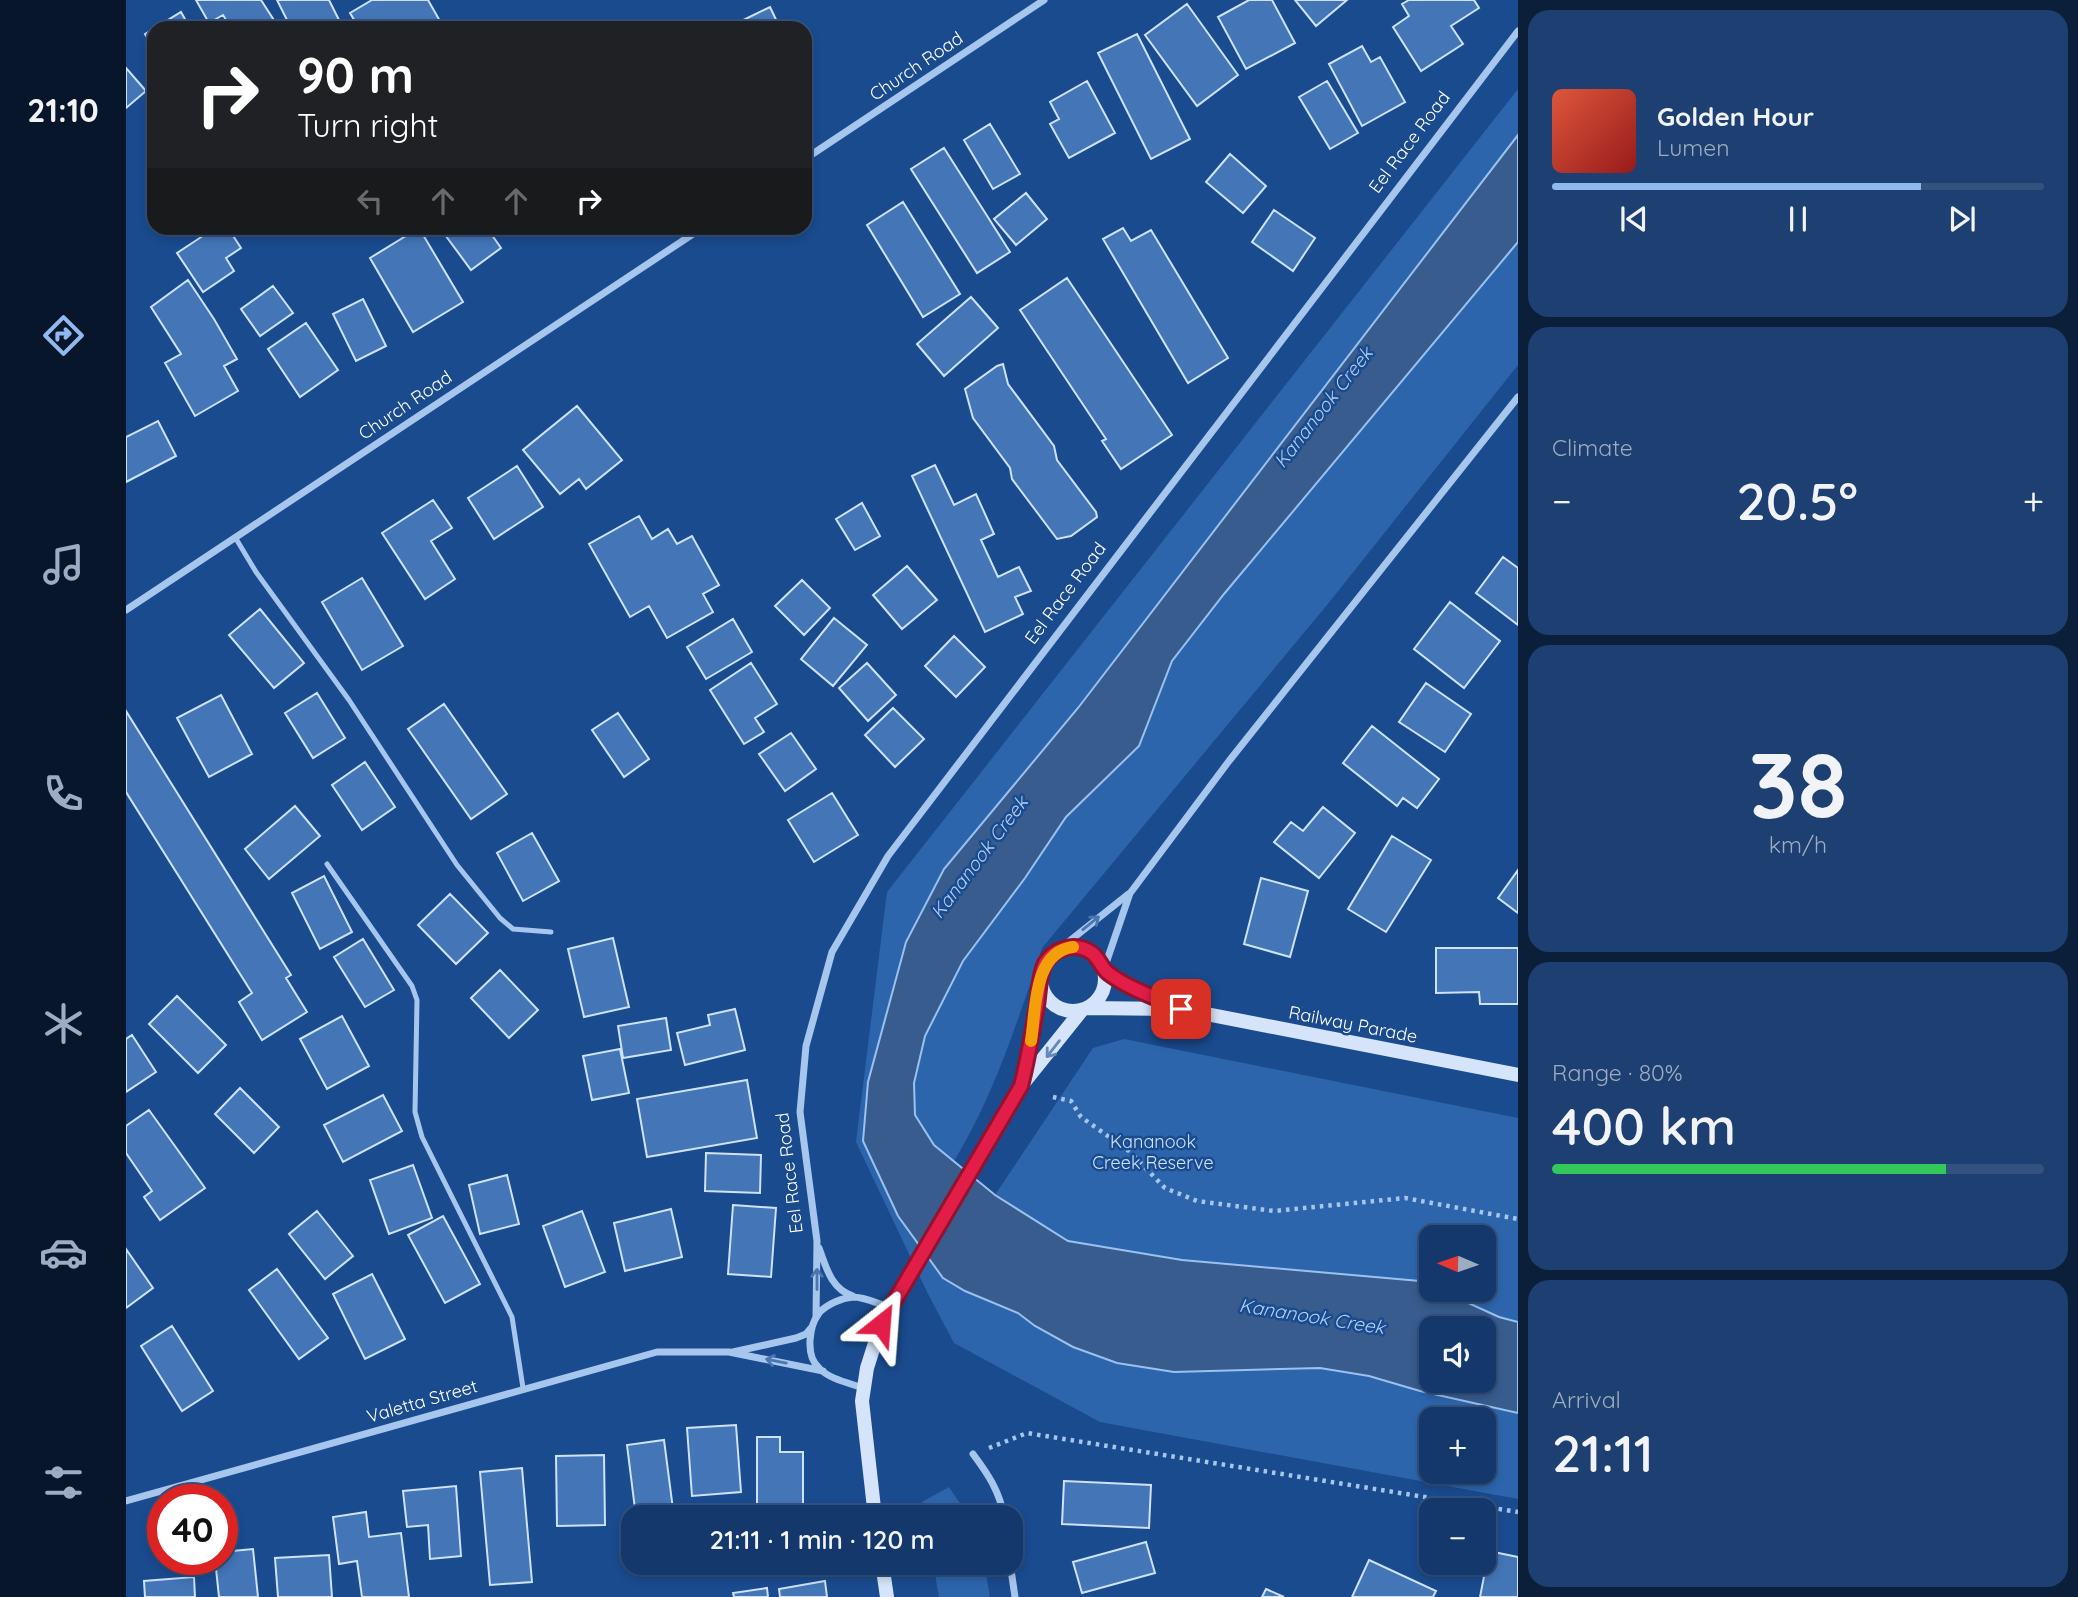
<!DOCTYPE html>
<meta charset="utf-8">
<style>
:root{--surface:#14386b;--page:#1d3f71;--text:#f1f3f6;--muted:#9dacc1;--line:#33527e;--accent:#90b9f0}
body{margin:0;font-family:Quicksand,sans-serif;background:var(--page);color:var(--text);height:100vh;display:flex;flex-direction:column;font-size:26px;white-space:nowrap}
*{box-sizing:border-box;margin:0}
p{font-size:23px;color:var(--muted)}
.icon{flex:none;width:38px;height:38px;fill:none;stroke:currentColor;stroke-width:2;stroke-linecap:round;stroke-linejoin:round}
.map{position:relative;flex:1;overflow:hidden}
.details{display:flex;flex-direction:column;gap:10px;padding:10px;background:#0b1f3b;width:560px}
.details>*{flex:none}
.hud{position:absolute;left:21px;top:21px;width:665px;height:214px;border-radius:21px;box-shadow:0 4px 10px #0003,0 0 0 2px var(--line);background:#202124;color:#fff;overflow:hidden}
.needle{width:46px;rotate:272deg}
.buttons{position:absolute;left:1293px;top:1225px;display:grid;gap:14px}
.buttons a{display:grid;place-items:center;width:77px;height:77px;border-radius:14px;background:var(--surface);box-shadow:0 4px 10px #0003,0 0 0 2px var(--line);font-size:35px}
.speed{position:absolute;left:21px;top:1484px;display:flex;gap:14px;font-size:35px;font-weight:700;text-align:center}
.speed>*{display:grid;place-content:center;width:91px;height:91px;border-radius:50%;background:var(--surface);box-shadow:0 4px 10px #0003,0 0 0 2px var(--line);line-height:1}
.speed .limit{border:10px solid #d22;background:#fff;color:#111}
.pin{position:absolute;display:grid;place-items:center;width:60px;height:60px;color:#fff;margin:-30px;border-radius:14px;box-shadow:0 4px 10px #0006}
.me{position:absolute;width:77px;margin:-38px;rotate:28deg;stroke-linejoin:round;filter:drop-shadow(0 0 5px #0008)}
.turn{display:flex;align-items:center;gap:24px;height:147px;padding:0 35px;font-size:32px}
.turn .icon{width:91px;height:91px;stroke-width:2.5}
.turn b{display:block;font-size:49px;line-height:60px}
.lanes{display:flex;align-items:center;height:66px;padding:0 35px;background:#0003;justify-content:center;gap:35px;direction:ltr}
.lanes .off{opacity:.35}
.big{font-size:52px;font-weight:600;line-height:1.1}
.details .widget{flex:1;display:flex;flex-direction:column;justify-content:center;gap:10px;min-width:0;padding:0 24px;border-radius:21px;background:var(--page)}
.details .dial{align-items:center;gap:0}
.dial b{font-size:91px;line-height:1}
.song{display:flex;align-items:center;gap:21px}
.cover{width:84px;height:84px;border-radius:10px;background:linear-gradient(135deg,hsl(10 70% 55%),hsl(0 70% 35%))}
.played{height:7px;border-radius:4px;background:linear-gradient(90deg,var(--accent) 75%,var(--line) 75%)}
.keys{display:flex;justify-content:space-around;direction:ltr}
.heat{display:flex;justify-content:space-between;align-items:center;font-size:38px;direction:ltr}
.charge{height:10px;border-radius:5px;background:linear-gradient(90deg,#34c759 80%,var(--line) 0)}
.trip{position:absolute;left:495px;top:1505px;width:402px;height:70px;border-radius:21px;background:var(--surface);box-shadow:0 4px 10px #0003,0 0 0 2px var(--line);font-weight:600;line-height:70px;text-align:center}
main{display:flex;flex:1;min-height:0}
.dock{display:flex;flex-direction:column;width:126px;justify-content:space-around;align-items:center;background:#08162b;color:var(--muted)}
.dock .icon{width:49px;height:49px}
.dock .current{color:var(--accent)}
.dock b{font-size:32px;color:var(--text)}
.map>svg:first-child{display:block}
.green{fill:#2d65ad;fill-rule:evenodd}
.water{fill:#385c8e;stroke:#9ac1f0;stroke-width:2;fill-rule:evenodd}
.building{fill:#4375b7;stroke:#cde1fa;stroke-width:2}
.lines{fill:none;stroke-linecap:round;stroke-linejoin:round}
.path{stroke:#a7c6ee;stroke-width:4.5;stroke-dasharray:3.5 5;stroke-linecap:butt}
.lane{stroke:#a7c6ee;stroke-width:5}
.street{stroke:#a7c6ee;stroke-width:7}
.secondary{stroke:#d5e4fa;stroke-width:14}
.oneway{stroke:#4b76b0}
.oneway2{stroke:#6588ba}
.route-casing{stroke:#92132f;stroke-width:18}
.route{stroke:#e11d48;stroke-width:12}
.slow{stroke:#f59e0b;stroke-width:12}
.labels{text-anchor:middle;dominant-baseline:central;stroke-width:5;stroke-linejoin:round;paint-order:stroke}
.street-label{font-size:18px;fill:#fff;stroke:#1a4b8f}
.park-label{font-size:18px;fill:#cde1fa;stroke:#1a4b8f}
.water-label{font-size:19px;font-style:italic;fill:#b3d1f5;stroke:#1a4b8f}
</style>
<main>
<nav class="dock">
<b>21:10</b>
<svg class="icon current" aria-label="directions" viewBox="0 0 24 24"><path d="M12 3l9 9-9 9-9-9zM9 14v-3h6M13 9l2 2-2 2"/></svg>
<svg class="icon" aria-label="music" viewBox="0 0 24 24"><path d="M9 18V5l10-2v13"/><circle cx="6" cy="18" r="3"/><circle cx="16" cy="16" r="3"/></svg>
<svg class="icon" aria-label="phone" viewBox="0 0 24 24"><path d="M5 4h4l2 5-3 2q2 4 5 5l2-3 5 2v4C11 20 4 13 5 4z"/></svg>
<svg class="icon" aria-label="climate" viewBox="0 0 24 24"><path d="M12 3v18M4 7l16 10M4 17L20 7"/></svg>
<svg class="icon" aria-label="car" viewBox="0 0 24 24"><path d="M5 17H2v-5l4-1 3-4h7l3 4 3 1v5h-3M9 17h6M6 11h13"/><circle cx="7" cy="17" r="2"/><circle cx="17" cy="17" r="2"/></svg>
<svg class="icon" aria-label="filters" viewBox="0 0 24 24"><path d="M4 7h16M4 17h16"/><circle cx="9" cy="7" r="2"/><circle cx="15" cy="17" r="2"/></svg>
</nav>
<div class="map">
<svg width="1392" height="1597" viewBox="0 0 1392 1597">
<rect width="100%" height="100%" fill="#1a4b8f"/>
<path class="green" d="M1392 89V135L952 708 818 869 780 942 742 1082 839 1291 892 1313 909 1326 947 1347 991 1363 1048 1372 1194 1368 1243 1376 1294 1391 1392 1413V1499L974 1422 828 1343 802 1294 730 1142 761 892ZM1306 1419H1358V1472H1306Z
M1392 242V365L1201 605 916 948C892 1020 868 1096 828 1161L808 1145 789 1115 788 1083 799 1036 837 961 899 878 940 817 1013 746 1046 661 1098 594Z
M998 1039 1392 1118V1322L1373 1317 1314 1290H1358V1237H1306L1305 1286 1294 1281 1056 1260 942 1241 869 1195 967 1048Z
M823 1487 843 1517H799L796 1502Z
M807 1563H858L864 1597H813Z"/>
<path class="water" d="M1392 135V242L1098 594 1046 661 1013 746 940 817 899 878 837 961 799 1036 788 1083 789 1115 808 1145 869 1195 942 1241 1056 1260 1294 1281 1305 1286 1306 1290H1314L1373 1317 1392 1322V1413L1294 1391 1243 1376 1194 1368 1048 1372 991 1363 947 1347 909 1326 892 1313 839 1291 817 1278 772 1216 737 1141 742 1082 780 942 818 869 952 708ZM1306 1328H1358V1381H1306Z"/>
<path class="building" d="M70 0H135L153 28H105L97 15 83 23Z
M151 0H203L217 28H165Z
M246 0H302L314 21 301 28H233L224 13Z
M1123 0H1146L1169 43 1120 69 1092 17Z
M1169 0H1221L1190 26Z
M1283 0H1348L1353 8 1325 26 1337 44 1295 71 1267 27 1283 16 1276 4Z
M1061 4 1112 75 1071 106 1019 35Z
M644 7 654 28H601Z
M55 12 64 28H28V49L19 34Z
M1011 34 1064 139 1025 159 972 53Z
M1236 46 1245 62 1254 57 1279 102 1236 126 1203 64Z
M0 68 20 91 0 108Z
M961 81 989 133 943 158 924 124 933 119 924 102Z
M1201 81 1232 133 1204 149 1173 97Z
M864 124 894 174 867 189 838 140Z
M818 148 884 252 851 273 785 169Z
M1104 154 1140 186 1117 213 1080 182Z
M900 193 921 219 890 245 868 219Z
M777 202 834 294 797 317 741 225Z
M1148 210 1189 238 1167 271 1126 242Z
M89 228H102L115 248 100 258 108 271 77 292 51 253Z
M293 228 337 302 287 332 244 258Z
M314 228H361L375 248 345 270Z
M997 228 1005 241 1025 230 1102 358 1062 383 977 239Z
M941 278 1046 435 995 469 976 441 980 439 894 310Z
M62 280 88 319 111 359 98 366 112 391 69 416 39 363 55 354 25 307Z
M147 286 167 313 134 336 115 309Z
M845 297 872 328 818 376 791 344Z
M237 299 260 346 230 361 207 314Z
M180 323 212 370 174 397 142 349Z
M877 364 882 384 928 446 931 460 970 512 971 517 945 536 931 539 886 479 884 468 847 418 839 389 871 366Z
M451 406 496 460 460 489 453 479 434 494 397 450Z
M32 421 50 456 0 482V437Z
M809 465 828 505 850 494 868 534 855 540 872 577 893 567 905 591 889 597 897 614 859 632 786 476Z
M391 466 417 507 368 539 342 498Z
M307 500 326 528 305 541 329 579 299 599 256 533Z
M736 503 754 536 729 550 710 519Z
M513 516 526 539 542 529 551 544 566 536 593 585 577 594 587 612 541 638 523 606 504 617 463 544Z
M1377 557 1392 568V625L1350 593Z
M781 566 811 600 776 629 747 595Z
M236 578 277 646 236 670 196 602Z
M676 580 704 608 678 635 649 606Z
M1324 602 1374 641 1338 688 1288 649Z
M134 609 178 663 148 688 103 635Z
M708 618 741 645 707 686 675 659Z
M607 619 626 652 580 679 561 647Z
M828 636 859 667 830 697 799 666Z
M625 663 651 704 629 718 638 732 618 744 584 690Z
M741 663 770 695 742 721 713 688Z
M1300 683 1345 714 1319 752 1273 722Z
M191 693 219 738 187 758 159 713Z
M95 695 126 754 83 777 51 718Z
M318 704 381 794 345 819 282 729Z
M767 708 798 739 769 767 739 735Z
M0 711 165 975 160 978 181 1012 136 1040 113 1002 126 993 0 792Z
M492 713 523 759 498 777 466 730Z
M1246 726 1313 779 1291 808 1277 798 1271 806 1217 763Z
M665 733 690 769 659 791 633 754Z
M239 762 269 807 236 830 206 785Z
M706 793 732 835 688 862 662 820Z
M169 806 194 836 143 879 119 849Z
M1197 807 1229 833 1193 878 1148 842 1165 822 1177 831Z
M406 833 433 881 397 901 371 853Z
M1266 836 1305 860 1260 932 1222 909Z
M1392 870V913L1372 898Z
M198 876 226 932 194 949 166 893Z
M1135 878 1182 891 1164 957 1118 944Z
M324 894 362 933 330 964 292 925Z
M487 938 503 1007 458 1017 442 949Z
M237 939 268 990 239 1007 208 957Z
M1310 948H1392V1004H1354L1353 992 1310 993Z
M374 970 412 1010 383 1038 345 998Z
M51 996 100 1045 72 1073 23 1024Z
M609 1009 619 1050 559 1065 551 1033 584 1025 582 1015Z
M216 1016 243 1066 201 1089 174 1039Z
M540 1018 545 1050 497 1058 492 1026Z
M6 1035 30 1072 0 1092V1039Z
M494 1049 503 1093 466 1100 457 1056Z
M621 1080 631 1138 521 1157 511 1099Z
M114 1088 153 1127 128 1153 89 1114Z
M257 1095 276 1131 217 1162 198 1125Z
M23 1110 79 1188 34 1220 18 1197 26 1191 0 1153V1126Z
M580 1153 635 1155 634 1193 579 1191Z
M287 1165 306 1218 263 1234 244 1180Z
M381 1175 393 1224 354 1234 343 1185Z
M607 1205 650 1208 645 1277 602 1274Z
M545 1209 556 1257 499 1271 488 1223Z
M191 1211 227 1256 199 1279 163 1234Z
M456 1211 479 1272 439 1287 417 1226Z
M317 1216 354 1284 319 1303 282 1235Z
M0 1249 27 1288 0 1308Z
M151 1269 202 1338 173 1359 123 1290Z
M246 1274 279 1339 239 1359 207 1294Z
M46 1326 87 1391 56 1411 15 1346Z
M610 1425 615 1492 566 1496 561 1428Z
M631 1437H654V1452H677V1513H631Z
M538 1440 548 1517H510L501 1445Z
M478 1455 479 1525 431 1526 430 1456Z
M396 1468 406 1582 364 1585 354 1472Z
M938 1481 1025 1485 1023 1528 936 1524Z
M330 1486 335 1556 304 1559 302 1525 281 1527 277 1491Z
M240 1512 243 1537 275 1533 283 1597H236L231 1561 213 1564 207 1517Z
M1020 1542 1029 1573 956 1593 947 1562Z
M127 1549 132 1597H93L89 1559H96V1552Z
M1363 1551 1392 1557V1597H1354Z
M203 1555 206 1597H152L149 1558Z
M1243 1560 1310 1591 1307 1597H1226Z
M68 1577 69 1597H19L18 1581Z
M699 1581 701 1597H654L653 1589Z
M641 1588 642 1597H608L607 1593Z
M1140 1589 1158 1597H1136Z"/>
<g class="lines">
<path class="path" d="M927 1097 945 1101 955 1117 1003 1151 1039 1188 1071 1201 1148 1211 1279 1198 1392 1219
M863 1448 901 1433 1392 1512"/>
<path class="lane" d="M109 537 130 572 223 700 331 865 374 918 387 929 425 932
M201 864 286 986 291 1000 289 1112 296 1137 386 1317 397 1388"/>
<path class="street" d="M679 159 918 0
M0 610 576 228
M926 955 1005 892 1103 761 1392 397
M978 969 1004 893
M693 1248C700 1267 705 1289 727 1296
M690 1318 691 1241 674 1112 680 1046 706 952 762 856 1392 31
M607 1352 670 1338 680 1334 685 1328
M737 1388C723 1383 703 1379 693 1368 679 1356 683 1326 693 1313 701 1304 716 1298 727 1297 739 1297 752 1304 763 1307
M847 1454C862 1474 874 1492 878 1517
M0 1501 531 1352H603L697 1371
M884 1563 889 1597"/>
<path class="secondary" d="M915 979a32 32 0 1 1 64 0a32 32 0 1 1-64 0Z
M979 972 1012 990 1055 1009 1392 1075
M962 1008 1047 1009
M896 1081 903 1059 914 984
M749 1517 736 1401 741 1368 755 1324 895 1086 956 1010
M756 1563 761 1597"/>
</g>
<defs><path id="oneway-shaft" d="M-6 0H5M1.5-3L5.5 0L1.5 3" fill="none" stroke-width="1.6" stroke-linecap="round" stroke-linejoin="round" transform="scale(1.75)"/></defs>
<g class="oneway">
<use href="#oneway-shaft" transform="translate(965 923) rotate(-39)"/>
<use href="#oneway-shaft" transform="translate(691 1279) rotate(-90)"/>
<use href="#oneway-shaft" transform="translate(650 1361) rotate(-169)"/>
</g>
<use class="oneway2" href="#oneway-shaft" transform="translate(927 1049) rotate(128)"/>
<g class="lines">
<g class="route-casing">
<path id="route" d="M755 1324 895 1086C902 1059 906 1033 911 1006 913 992 913 975 919 963 928 949 946 943 961 950 973 955 974 967 982 973 1003 989 1031 998 1055 1009"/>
</g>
<use href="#route" class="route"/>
<path class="slow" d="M905 1041C910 1010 907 952 947 947"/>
</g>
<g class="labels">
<g class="street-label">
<text transform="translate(790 66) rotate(-34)">Church Road</text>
<text transform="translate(1283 142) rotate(-53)">Eel Race Road</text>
<text transform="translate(279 405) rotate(-34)">Church Road</text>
<text transform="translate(939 593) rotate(-53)">Eel Race Road</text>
<text transform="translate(1227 1024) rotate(11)">Railway Parade</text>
<text transform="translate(663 1173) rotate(-97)">Eel Race Road</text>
<text transform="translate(296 1401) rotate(-16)">Valetta Street</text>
</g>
<g class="park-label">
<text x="1027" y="1141">Kananook<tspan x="1027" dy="21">Creek Reserve</tspan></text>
</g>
<g class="water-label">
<text transform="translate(1197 407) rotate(-52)">Kananook Creek</text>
<text transform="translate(853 857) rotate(-53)">Kananook Creek</text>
<text transform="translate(1186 1316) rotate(9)">Kananook Creek</text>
</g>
</g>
</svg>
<div class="buttons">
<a><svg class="needle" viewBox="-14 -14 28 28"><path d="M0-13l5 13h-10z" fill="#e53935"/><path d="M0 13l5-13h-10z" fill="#9dacc1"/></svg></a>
<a><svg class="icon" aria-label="sound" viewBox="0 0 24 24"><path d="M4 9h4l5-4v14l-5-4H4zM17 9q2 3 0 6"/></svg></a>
<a>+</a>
<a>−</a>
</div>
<div class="speed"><div class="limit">40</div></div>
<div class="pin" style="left:1055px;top:1009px;background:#d93025"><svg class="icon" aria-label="arrive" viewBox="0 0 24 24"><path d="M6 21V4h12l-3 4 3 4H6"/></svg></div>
<svg class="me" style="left:755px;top:1324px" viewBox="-20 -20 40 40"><path d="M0-17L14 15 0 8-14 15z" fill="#e11d48" stroke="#fff" stroke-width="4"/></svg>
<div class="trip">21:11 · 1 min · 120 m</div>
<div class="hud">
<div class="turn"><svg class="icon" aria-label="right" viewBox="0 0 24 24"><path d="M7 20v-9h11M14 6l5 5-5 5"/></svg><div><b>90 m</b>Turn right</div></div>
<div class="lanes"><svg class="icon off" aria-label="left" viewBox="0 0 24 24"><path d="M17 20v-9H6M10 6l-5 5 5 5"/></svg><svg class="icon off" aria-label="ahead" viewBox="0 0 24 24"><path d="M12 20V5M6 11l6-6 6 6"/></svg><svg class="icon off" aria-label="ahead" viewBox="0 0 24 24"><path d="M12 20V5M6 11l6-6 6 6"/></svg><svg class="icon" aria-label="right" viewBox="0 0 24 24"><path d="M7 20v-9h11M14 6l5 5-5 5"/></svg></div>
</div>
</div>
<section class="details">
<div class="widget">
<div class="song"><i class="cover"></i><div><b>Golden Hour</b><p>Lumen</p></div></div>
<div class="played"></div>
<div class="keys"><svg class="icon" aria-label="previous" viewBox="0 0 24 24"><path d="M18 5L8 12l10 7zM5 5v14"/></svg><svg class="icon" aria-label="pause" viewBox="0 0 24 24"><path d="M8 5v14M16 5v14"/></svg><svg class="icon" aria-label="next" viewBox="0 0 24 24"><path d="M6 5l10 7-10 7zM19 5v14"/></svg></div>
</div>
<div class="widget"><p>Climate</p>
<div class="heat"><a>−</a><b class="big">20.5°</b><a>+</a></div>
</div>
<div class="widget dial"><b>38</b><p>km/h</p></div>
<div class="widget"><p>Range · 80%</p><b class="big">400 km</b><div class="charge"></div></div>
<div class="widget"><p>Arrival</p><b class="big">21:11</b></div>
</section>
</main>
